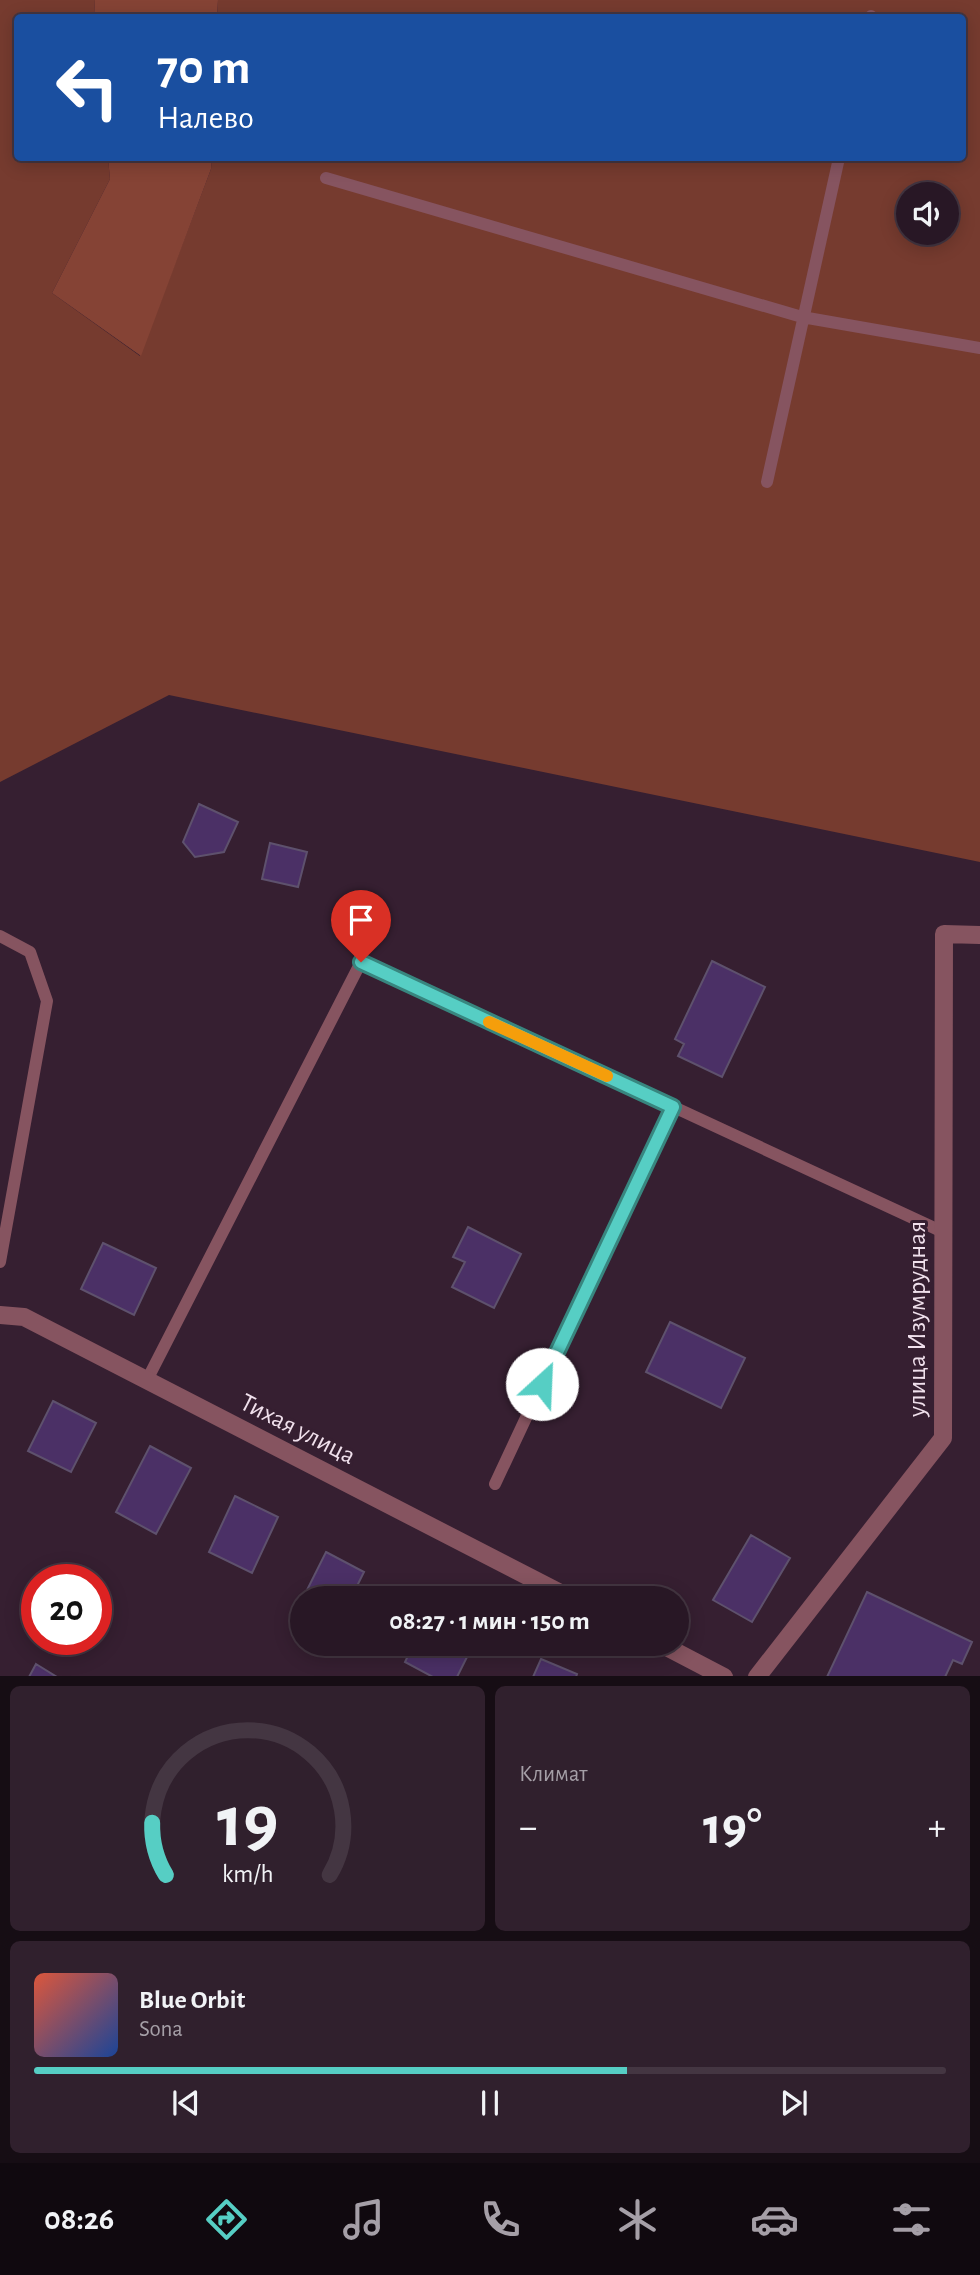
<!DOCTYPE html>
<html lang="ru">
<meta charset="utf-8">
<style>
:root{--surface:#281725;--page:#30202d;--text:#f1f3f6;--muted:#a59fa7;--line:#443642;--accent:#56cec4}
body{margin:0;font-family:"Alegreya Sans",sans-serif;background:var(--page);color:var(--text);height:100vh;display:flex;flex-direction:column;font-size:26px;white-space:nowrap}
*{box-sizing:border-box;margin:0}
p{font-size:23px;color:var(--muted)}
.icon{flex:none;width:38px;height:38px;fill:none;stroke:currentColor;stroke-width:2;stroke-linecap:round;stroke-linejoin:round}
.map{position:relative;height:1676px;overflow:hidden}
.drawer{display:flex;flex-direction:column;gap:10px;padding:10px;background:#160d14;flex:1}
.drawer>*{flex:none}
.top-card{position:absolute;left:14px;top:14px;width:952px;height:147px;border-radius:7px;box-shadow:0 4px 18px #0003,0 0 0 2px var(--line);background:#1a4fa0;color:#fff;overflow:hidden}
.tools{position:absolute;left:896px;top:182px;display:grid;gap:14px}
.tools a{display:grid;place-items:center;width:63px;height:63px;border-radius:50%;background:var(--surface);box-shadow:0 4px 18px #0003,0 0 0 2px var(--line);font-size:35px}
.speed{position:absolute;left:21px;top:1564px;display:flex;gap:14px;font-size:35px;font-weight:700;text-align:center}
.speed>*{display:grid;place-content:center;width:91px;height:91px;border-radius:50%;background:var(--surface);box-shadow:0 4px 18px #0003,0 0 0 2px var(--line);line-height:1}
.speed .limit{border:10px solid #d22;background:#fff;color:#111}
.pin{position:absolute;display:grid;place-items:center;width:60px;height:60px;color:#fff;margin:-72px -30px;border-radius:50% 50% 50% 0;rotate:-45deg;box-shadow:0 0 7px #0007}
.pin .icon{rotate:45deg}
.me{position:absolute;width:77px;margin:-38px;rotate:25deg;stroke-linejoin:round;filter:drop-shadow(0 0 5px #0008)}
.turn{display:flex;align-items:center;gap:24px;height:147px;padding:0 28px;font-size:32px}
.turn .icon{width:91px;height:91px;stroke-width:2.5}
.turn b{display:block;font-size:49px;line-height:60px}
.big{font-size:52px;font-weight:700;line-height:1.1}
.drawer .tile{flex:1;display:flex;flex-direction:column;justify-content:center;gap:10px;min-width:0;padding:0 24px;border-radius:10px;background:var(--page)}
.drawer .dial{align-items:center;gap:0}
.dial svg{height:182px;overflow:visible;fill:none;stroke:var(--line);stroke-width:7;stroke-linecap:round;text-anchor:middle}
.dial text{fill:var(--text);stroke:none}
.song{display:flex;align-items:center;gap:21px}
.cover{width:84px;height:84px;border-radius:10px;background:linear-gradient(135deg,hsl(10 70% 55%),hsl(220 70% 35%))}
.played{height:7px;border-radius:4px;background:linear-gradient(90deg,var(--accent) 65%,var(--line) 65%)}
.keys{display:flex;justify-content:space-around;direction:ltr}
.heat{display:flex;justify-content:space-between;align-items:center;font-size:38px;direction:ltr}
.drawer .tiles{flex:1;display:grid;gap:10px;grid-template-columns:1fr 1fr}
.tile:last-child{grid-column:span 2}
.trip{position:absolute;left:290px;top:1586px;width:399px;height:70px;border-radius:35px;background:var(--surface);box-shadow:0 4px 18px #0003,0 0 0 2px var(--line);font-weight:700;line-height:70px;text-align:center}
.tab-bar{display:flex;height:112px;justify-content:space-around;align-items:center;background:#10090f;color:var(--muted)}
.tab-bar .icon{width:49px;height:49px}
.tab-bar .current{color:var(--accent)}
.tab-bar b{font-size:32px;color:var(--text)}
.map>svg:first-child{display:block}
.green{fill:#763b2f;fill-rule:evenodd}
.forest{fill:#854335}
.building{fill:#4b3066;stroke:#5e516d;stroke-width:2}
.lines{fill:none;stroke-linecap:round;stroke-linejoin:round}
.lane{stroke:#865460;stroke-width:12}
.street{stroke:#865460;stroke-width:18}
.route-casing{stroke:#38867f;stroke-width:18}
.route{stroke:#56cec4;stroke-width:12}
.slow{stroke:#f59e0b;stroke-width:12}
.labels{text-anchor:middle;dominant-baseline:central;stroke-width:6;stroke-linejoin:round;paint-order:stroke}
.street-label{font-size:26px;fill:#f0e0ec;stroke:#361f31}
</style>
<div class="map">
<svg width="980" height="1677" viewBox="0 0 980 1677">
<rect width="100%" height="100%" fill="#361f31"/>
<path class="green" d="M0 0H95L94 17 18 18V158H108L110 179 52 293 140 356 211 169 212 158H962V18H217L218 0H980V862L169 695 0 782ZM908 194H947V233H908Z"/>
<path class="forest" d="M95 0H218L217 17H94Z
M108 158H212L211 169 141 356 52 293 110 179Z"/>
<path class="building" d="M199 804 238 822 224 852 195 857 183 842Z
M270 843 307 852 298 887 262 879Z
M712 961 765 987 722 1077 678 1056 684 1044 675 1039Z
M468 1227 521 1254 494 1308 452 1287 465 1262 453 1257Z
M103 1243 156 1268 134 1315 81 1289Z
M670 1322 745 1358 721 1408 646 1372Z
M53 1401 96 1423 71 1472 28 1451Z
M150 1446 191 1468 156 1534 116 1512Z
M235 1496 278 1517 252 1573 209 1552Z
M751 1535 790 1558 752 1622 713 1600Z
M326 1552 364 1572 351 1598H303V1600H302Z
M867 1592 972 1642 962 1664 953 1660 945 1677H827Z
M414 1643H474L457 1677H433L405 1662Z
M541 1659 577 1674 576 1677H533Z
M36 1664 57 1677H29Z"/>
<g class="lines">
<path class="lane" d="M871 18V16
M326 178 802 317 980 348
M767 482 839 158
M0 936 30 952 47 1001 0 1262
M147 1380 361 962 943 1232
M495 1484 672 1106"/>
<path class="street" d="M0 1315 24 1317 570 1598
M659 1643 724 1677
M757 1677 943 1438 944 934 980 935"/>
</g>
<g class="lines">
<g class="route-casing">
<path id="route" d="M361 962 673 1107 542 1384"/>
</g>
<use href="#route" class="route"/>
<path class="slow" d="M489 1022 607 1076"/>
</g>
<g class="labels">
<g class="street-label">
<text transform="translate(917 1319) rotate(-90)">улица Изумрудная</text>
<text transform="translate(298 1429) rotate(27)">Тихая улица</text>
</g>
</g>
</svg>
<div class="tools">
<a><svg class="icon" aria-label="sound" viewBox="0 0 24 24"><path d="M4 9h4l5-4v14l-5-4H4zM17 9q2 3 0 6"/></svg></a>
</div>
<div class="speed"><div class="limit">20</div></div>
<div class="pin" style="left:361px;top:962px;background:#d93025"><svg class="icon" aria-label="arrive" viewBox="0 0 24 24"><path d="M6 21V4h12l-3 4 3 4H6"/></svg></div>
<svg class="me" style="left:542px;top:1384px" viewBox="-20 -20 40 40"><circle r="19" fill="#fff"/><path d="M0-13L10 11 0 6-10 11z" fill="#56cec4"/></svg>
<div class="trip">08:27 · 1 мин · 150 m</div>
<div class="top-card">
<div class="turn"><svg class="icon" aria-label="left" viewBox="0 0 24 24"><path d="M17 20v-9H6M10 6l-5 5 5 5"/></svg><div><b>70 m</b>Налево</div></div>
</div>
</div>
<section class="drawer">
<div class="tiles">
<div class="tile dial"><svg viewBox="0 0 100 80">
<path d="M14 69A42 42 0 1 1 86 69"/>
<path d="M14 69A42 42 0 0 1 8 46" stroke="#56cec4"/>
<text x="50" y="56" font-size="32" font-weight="700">19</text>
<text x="50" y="72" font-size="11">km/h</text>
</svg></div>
<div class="tile"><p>Климат</p>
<div class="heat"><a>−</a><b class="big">19°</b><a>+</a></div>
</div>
<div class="tile">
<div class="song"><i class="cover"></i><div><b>Blue Orbit</b><p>Sona</p></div></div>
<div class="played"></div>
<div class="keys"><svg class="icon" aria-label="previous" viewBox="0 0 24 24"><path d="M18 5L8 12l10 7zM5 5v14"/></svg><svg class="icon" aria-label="pause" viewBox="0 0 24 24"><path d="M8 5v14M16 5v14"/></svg><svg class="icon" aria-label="next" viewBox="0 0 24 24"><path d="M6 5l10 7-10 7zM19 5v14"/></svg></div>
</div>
</div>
</section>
<nav class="tab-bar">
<b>08:26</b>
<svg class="icon current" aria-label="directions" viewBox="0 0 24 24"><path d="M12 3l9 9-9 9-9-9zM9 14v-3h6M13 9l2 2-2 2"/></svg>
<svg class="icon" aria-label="music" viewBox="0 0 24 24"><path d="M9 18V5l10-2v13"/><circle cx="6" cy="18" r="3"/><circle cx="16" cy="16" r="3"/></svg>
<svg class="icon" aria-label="phone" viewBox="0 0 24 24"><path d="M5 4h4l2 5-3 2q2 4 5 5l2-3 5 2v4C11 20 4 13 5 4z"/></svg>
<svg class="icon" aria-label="climate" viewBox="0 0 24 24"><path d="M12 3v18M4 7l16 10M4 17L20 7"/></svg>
<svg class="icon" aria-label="car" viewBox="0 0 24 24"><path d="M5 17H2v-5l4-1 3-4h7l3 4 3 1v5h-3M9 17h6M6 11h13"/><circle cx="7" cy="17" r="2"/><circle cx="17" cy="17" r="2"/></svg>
<svg class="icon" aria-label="filters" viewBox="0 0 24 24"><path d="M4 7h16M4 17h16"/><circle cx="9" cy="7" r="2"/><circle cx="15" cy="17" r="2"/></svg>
</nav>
